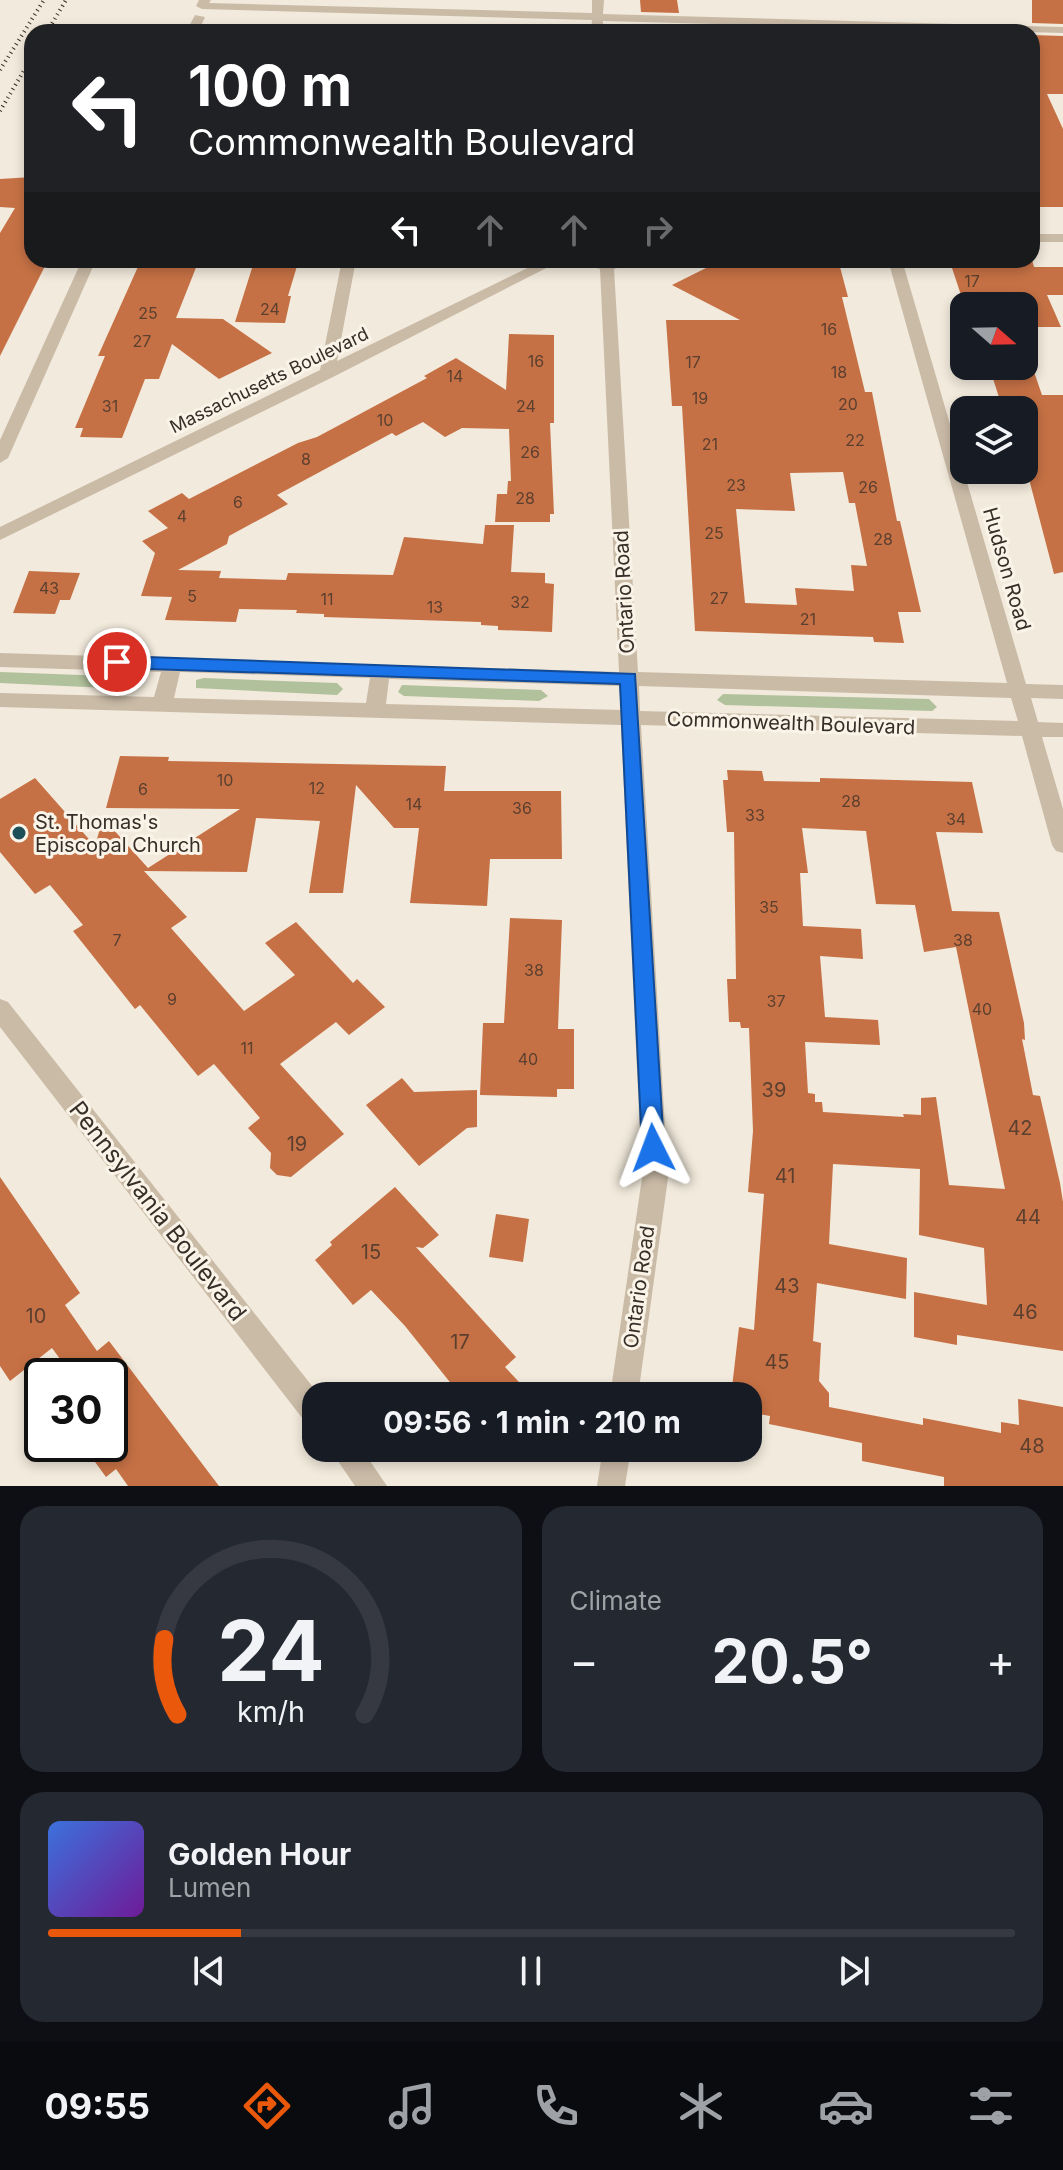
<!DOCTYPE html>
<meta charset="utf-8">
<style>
:root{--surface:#171b24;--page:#242831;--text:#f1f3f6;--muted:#9ea1a6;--line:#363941;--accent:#ea580c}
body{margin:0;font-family:Inter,sans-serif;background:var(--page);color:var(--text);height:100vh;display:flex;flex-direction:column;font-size:30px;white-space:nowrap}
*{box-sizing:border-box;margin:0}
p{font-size:26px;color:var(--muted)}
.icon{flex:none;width:44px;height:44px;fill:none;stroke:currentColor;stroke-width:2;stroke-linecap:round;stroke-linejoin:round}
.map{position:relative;height:1486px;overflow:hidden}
.side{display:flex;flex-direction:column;gap:20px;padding:20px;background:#0d0f14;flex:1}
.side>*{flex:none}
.guide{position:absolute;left:24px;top:24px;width:1016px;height:244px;border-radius:24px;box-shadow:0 4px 12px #0003;background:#202124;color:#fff;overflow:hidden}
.needle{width:52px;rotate:110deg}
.buttons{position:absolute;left:950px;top:292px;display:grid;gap:16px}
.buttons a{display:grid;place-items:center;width:88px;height:88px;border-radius:16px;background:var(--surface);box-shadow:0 4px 12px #0003;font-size:40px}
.speed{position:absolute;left:24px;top:1358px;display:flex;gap:16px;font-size:40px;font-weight:700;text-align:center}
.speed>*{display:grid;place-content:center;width:104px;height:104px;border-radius:50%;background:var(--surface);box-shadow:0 4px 12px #0003;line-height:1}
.speed .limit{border:4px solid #111;border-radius:12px;background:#fff;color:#111}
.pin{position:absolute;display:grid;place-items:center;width:68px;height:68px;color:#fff;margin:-34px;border:4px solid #fff;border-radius:50%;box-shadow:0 2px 8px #0007}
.me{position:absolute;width:88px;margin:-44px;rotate:357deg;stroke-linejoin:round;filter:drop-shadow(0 0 6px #0008)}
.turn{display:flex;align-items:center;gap:28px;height:168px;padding:0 32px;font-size:36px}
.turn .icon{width:104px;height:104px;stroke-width:2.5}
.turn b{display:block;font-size:56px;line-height:68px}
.lanes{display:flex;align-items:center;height:76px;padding:0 32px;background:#0003;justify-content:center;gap:40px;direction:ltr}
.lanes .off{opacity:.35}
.big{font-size:60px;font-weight:700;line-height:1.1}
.side .tile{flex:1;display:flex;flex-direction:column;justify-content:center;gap:12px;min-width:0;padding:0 28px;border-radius:24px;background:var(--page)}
.side .dial{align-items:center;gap:0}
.dial svg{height:208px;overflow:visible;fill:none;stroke:var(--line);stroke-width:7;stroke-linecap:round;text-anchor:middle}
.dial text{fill:var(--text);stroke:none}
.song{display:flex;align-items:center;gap:24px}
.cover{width:96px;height:96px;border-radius:12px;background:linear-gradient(135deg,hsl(220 70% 55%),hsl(280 70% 35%))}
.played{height:8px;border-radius:4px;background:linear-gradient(90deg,var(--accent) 20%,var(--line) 20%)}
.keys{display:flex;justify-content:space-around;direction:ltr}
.heat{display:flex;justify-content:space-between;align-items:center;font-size:44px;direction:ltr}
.side .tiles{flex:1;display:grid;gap:20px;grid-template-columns:1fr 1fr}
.tile:last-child{grid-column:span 2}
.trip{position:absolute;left:302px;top:1382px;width:460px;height:80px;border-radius:24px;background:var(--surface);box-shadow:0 4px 12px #0003;font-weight:700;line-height:80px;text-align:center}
.dock{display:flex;height:128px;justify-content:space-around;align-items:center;background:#090b0e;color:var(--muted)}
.dock .icon{width:56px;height:56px}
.dock .on{color:var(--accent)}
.dock b{font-size:36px;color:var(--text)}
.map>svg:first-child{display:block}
.green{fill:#b1c19b}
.building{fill:#c67145;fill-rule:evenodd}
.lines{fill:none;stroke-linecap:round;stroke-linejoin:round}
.minor{fill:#cabba7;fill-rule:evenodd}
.rail{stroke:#372e28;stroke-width:4;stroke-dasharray:1 4;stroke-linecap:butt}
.route{fill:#1a73e8;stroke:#114b97;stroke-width:2}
.poi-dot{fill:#1d4f58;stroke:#faf3e8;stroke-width:3}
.labels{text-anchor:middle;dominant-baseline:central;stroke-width:6;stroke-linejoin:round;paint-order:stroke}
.number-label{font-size:16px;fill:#5b3f2f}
.far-street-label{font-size:18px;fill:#372e28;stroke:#faf3e8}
.street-label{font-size:20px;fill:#372e28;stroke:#faf3e8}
.poi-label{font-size:20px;fill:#372e28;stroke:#faf3e8;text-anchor:start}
.near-number-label{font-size:20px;fill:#5b3f2f}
.near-street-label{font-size:24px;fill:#372e28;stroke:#faf3e8}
</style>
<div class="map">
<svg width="1063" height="1486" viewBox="0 0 1063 1486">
<rect width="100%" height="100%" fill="#f2eadc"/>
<path class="green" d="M0 672 134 677 139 683 129 689 0 683Z
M204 678 337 683 343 689 337 695 196 688V680Z
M402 685 541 690 548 696 539 701 404 696 398 692Z
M723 694 929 699 937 707 932 711 725 705 717 700Z"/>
<path class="building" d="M640 0H677L679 13 641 12Z
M1032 0H1063V24L1032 23Z
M1032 35 1063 36V94H1047L1063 129V207H1032Z
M32 177V260H48L0 356V233L15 208 0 207V179Z
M141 260H199L176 318 223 319 272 353 219 379 172 344 159 379H145L122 438 80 437 83 428H75L105 356H98Z
M1024 260H1032L1034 267H1063V295H1047L1061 327H1024V306H1000L997 298H962L951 265 1024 266Z
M718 262H772L773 267H840L848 297H842L865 392H872L897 521H900L921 612H898L904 643 874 642 873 637 695 631 682 406H672L666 320H740L672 285ZM843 472 849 503H855L867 566 851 565 854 591 795 588 797 605 745 603 736 509 795 511 790 473Z
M253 265 297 266 288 296H291L285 323 235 322Z
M509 334 554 335V423H550L554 514H550V522H495L497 494H507L508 481H511L509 429 462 428 445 437 423 422 396 436 392 433 277 495 288 504 229 536 227 544 178 570 221 571 219 578 286 580 288 573 393 575 404 537 483 544 485 525H514L511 572 545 573V583L554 584 552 632 498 630V626L481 625V622L324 617V614L296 613 297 610 239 609 236 622 165 620 172 597 141 596 155 553 142 541 168 528 148 511 182 493 189 499 298 443 317 437 427 378 424 376 456 358 506 390Z
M989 366H1032L1042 395H1063V572L1054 574 1024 460V410H1003Z
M29 571 80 573 70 600H60L55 614 13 613Z
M120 756 169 757 168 761 446 766 444 791H561L562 859H490L487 906 410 903 419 828H394L356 785 343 893H309L320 821 256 818 247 872 144 871 187 917 171 928 244 1011 295 975 265 943 296 922 353 983 357 979 385 1007 349 1035 336 1022 280 1064 344 1134 291 1177 277 1175 270 1168 271 1153 248 1128 260 1118 214 1064 198 1076 140 1005 135 1009 73 931 83 925 50 885 35 894 0 852V799L35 778 95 846 103 818 148 868 240 809 106 808Z
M727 770 762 771 764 781 820 782V778L972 782 983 833 936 832 952 911 999 912 1024 1023 1025 1040 1022 1039 1033 1095 1040 1096 1060 1183 1063 1202V1351L957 1335V1345L914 1337V1292L987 1305 984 1248 919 1235 920 1169 833 1164 829 1244 907 1258 906 1299 817 1283 813 1341 821 1343 819 1381 829 1393V1407L923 1425V1418L1001 1433V1422L1019 1425 1018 1399 1063 1407V1486H944V1477L862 1461V1443L769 1424 770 1416 748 1412V1396H731L739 1327 754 1330 764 1194 748 1192 753 1131 749 1028H741L740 1022H729L727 979H736L734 832H727L723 780H728ZM802 828 866 831 876 904 915 905 924 952 956 947 1005 1189 949 1185 936 1097 921 1098V1115L903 1114 904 1117 823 1112 822 1102H815V1094L808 1093 805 1042 880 1045 878 1020 825 1017 820 956 863 959 861 929 803 926 800 873H808Z
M510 918 562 920 558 1029H574V1089H557V1097L480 1095 483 1023H504Z
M402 1078 414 1092 477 1090V1127L467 1128 419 1166 366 1105Z
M0 1177 80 1293 65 1305 97 1351 109 1341 219 1486H128L116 1469 106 1477 82 1444H110V1376H68L71 1374 52 1348 10 1381 0 1366Z
M395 1187 439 1235 423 1248 416 1247 516 1357 505 1367 532 1396H461L405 1326 371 1290 353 1305 315 1260 332 1245 330 1242Z
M496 1214 529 1219 523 1262 489 1257Z"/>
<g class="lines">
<path class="minor" d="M199 0H211L209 3 592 13V0H604L603 14 1063 27V33L603 21V32H591L592 20 202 9 196 6Z
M195 15 205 17 198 32H186Z
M1032 234H1063V242H1032Z
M82 260H96L8 458 0 463V440Z
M342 260H356L337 361 544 260H562L333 377 0 540V527L320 370Z
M571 260H643L614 269 638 672 1007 683 888 260H902L1026 684 1063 685V699L1031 698 1038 722 1063 723V737H1042L1063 809V853L1056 851 1052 845 1022 736 641 725 668 1178 638 1396H610L642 1178 621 725 0 707V693L154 697 161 672 0 667V653L619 672 600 269ZM180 672 370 678 366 703 174 698ZM389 679 619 686 621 710 386 704ZM639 686 1011 698 1018 721 640 711Z
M0 999 8 1002 320 1396H316V1427L306 1423 0 1027Z
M329 1448H361L387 1486H355Z
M603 1448H631L625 1486H597Z"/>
<path class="rail" d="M47 32 66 0
M0 70 44 0
M0 111 32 57"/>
</g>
<path class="route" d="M117 656 635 674 664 1148 661 1155 653 1158 645 1155 642 1148 620 684 117 668 109 662Z"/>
<circle class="poi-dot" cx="19" cy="833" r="8"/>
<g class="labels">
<g class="number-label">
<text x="972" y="281">17</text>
<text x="270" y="309">24</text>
<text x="148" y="313">25</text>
<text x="829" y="329">16</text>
<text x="142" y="341">27</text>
<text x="536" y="361">16</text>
<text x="693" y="362">17</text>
<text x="839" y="372">18</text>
<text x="455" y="376">14</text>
<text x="700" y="398">19</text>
<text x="848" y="404">20</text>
<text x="110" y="406">31</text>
<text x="526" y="406">24</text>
<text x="385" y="420">10</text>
<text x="855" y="440">22</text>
<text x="710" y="444">21</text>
<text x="530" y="452">26</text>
<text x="306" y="459">8</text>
<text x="736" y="485">23</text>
<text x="868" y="487">26</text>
<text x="525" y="498">28</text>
<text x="238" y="502">6</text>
<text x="182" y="516">4</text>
<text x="714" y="533">25</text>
<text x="883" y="539">28</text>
<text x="49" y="588">43</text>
<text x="192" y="596">5</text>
<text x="719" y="598">27</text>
<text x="327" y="599">11</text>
<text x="520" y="602">32</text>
<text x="435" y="607">13</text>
<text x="808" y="619">21</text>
<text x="225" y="780">10</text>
<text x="317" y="788">12</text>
<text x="143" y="789">6</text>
<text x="851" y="801">28</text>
<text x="414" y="804">14</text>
<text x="522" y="808">36</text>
<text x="755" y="815">33</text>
<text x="956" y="819">34</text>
<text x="769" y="907">35</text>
<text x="117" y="940">7</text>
<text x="963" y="940">38</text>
<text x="534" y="970">38</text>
<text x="172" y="999">9</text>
<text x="776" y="1001">37</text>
<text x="982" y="1009">40</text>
<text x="247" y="1048">11</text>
<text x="528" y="1059">40</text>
</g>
<g class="far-street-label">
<text transform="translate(269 380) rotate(-26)">Massachusetts Boulevard</text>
</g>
<g class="street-label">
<text transform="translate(1007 569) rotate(74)">Hudson Road</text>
<text transform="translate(624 592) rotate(-93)">Ontario Road</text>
<text transform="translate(791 723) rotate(2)">Commonwealth Boulevard</text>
<text transform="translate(639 1287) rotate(-82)">Ontario Road</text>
</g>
<g class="poi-label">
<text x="35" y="822">St. Thomas's<tspan x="35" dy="23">Episcopal Church</tspan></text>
</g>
<g class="near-number-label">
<text x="774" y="1090">39</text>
<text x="1020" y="1128">42</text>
<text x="297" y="1144">19</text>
<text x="785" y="1176">41</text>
<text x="1028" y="1217">44</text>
<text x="371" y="1252">15</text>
<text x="787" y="1286">43</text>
<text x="1025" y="1312">46</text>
<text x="36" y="1316">10</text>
<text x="460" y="1342">17</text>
<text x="777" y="1362">45</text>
<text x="1032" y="1446">48</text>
</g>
<g class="near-street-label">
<text transform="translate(158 1211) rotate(52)">Pennsylvania Boulevard</text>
</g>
</g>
</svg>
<div class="buttons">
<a><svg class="needle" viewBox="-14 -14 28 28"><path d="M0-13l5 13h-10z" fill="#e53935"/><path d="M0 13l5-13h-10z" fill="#9ea1a6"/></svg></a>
<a><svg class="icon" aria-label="layers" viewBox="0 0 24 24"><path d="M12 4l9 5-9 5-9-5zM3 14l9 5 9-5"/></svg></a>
</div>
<div class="speed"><div class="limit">30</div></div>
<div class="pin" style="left:117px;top:662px;background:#d93025"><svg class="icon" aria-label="arrive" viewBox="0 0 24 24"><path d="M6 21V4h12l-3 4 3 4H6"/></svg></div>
<svg class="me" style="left:653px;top:1148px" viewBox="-20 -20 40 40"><path d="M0-17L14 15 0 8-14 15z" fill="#1a73e8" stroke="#fff" stroke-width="4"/></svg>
<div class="trip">09:56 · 1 min · 210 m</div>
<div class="guide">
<div class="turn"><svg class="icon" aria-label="left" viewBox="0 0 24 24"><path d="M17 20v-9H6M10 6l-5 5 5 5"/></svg><div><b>100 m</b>Commonwealth Boulevard</div></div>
<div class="lanes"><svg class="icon" aria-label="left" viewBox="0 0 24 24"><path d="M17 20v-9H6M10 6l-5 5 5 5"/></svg><svg class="icon off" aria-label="ahead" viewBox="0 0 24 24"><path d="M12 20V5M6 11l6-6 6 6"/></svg><svg class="icon off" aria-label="ahead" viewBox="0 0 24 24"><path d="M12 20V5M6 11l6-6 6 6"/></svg><svg class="icon off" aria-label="right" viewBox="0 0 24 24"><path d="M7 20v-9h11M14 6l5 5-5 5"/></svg></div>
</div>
</div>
<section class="side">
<div class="tiles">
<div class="tile dial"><svg viewBox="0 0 100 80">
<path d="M14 69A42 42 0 1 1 86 69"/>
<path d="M14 69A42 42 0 0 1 9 40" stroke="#ea580c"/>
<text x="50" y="56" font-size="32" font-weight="700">24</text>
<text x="50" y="72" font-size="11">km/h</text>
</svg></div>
<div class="tile"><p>Climate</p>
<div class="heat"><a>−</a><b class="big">20.5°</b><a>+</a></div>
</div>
<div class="tile">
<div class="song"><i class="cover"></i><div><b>Golden Hour</b><p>Lumen</p></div></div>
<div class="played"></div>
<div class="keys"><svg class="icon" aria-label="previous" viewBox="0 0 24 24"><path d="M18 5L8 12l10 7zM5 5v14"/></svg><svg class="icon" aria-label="pause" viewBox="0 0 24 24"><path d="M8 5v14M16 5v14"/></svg><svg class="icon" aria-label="next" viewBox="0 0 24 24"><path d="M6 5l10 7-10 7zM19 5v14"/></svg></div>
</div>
</div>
</section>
<nav class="dock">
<b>09:55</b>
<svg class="icon on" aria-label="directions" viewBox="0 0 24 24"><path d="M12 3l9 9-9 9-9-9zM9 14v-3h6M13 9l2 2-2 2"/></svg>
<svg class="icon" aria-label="music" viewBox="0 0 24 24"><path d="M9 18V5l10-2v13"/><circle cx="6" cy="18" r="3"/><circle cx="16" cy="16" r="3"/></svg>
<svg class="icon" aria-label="phone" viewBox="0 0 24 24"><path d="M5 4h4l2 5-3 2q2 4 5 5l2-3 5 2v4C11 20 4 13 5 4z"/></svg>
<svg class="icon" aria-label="climate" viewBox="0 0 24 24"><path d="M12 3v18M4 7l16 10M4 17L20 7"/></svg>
<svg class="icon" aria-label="car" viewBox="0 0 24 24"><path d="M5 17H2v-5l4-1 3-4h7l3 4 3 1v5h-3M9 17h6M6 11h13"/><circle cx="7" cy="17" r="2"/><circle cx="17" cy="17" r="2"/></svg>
<svg class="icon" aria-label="filters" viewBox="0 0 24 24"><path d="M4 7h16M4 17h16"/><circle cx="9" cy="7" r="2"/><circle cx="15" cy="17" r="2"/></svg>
</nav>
